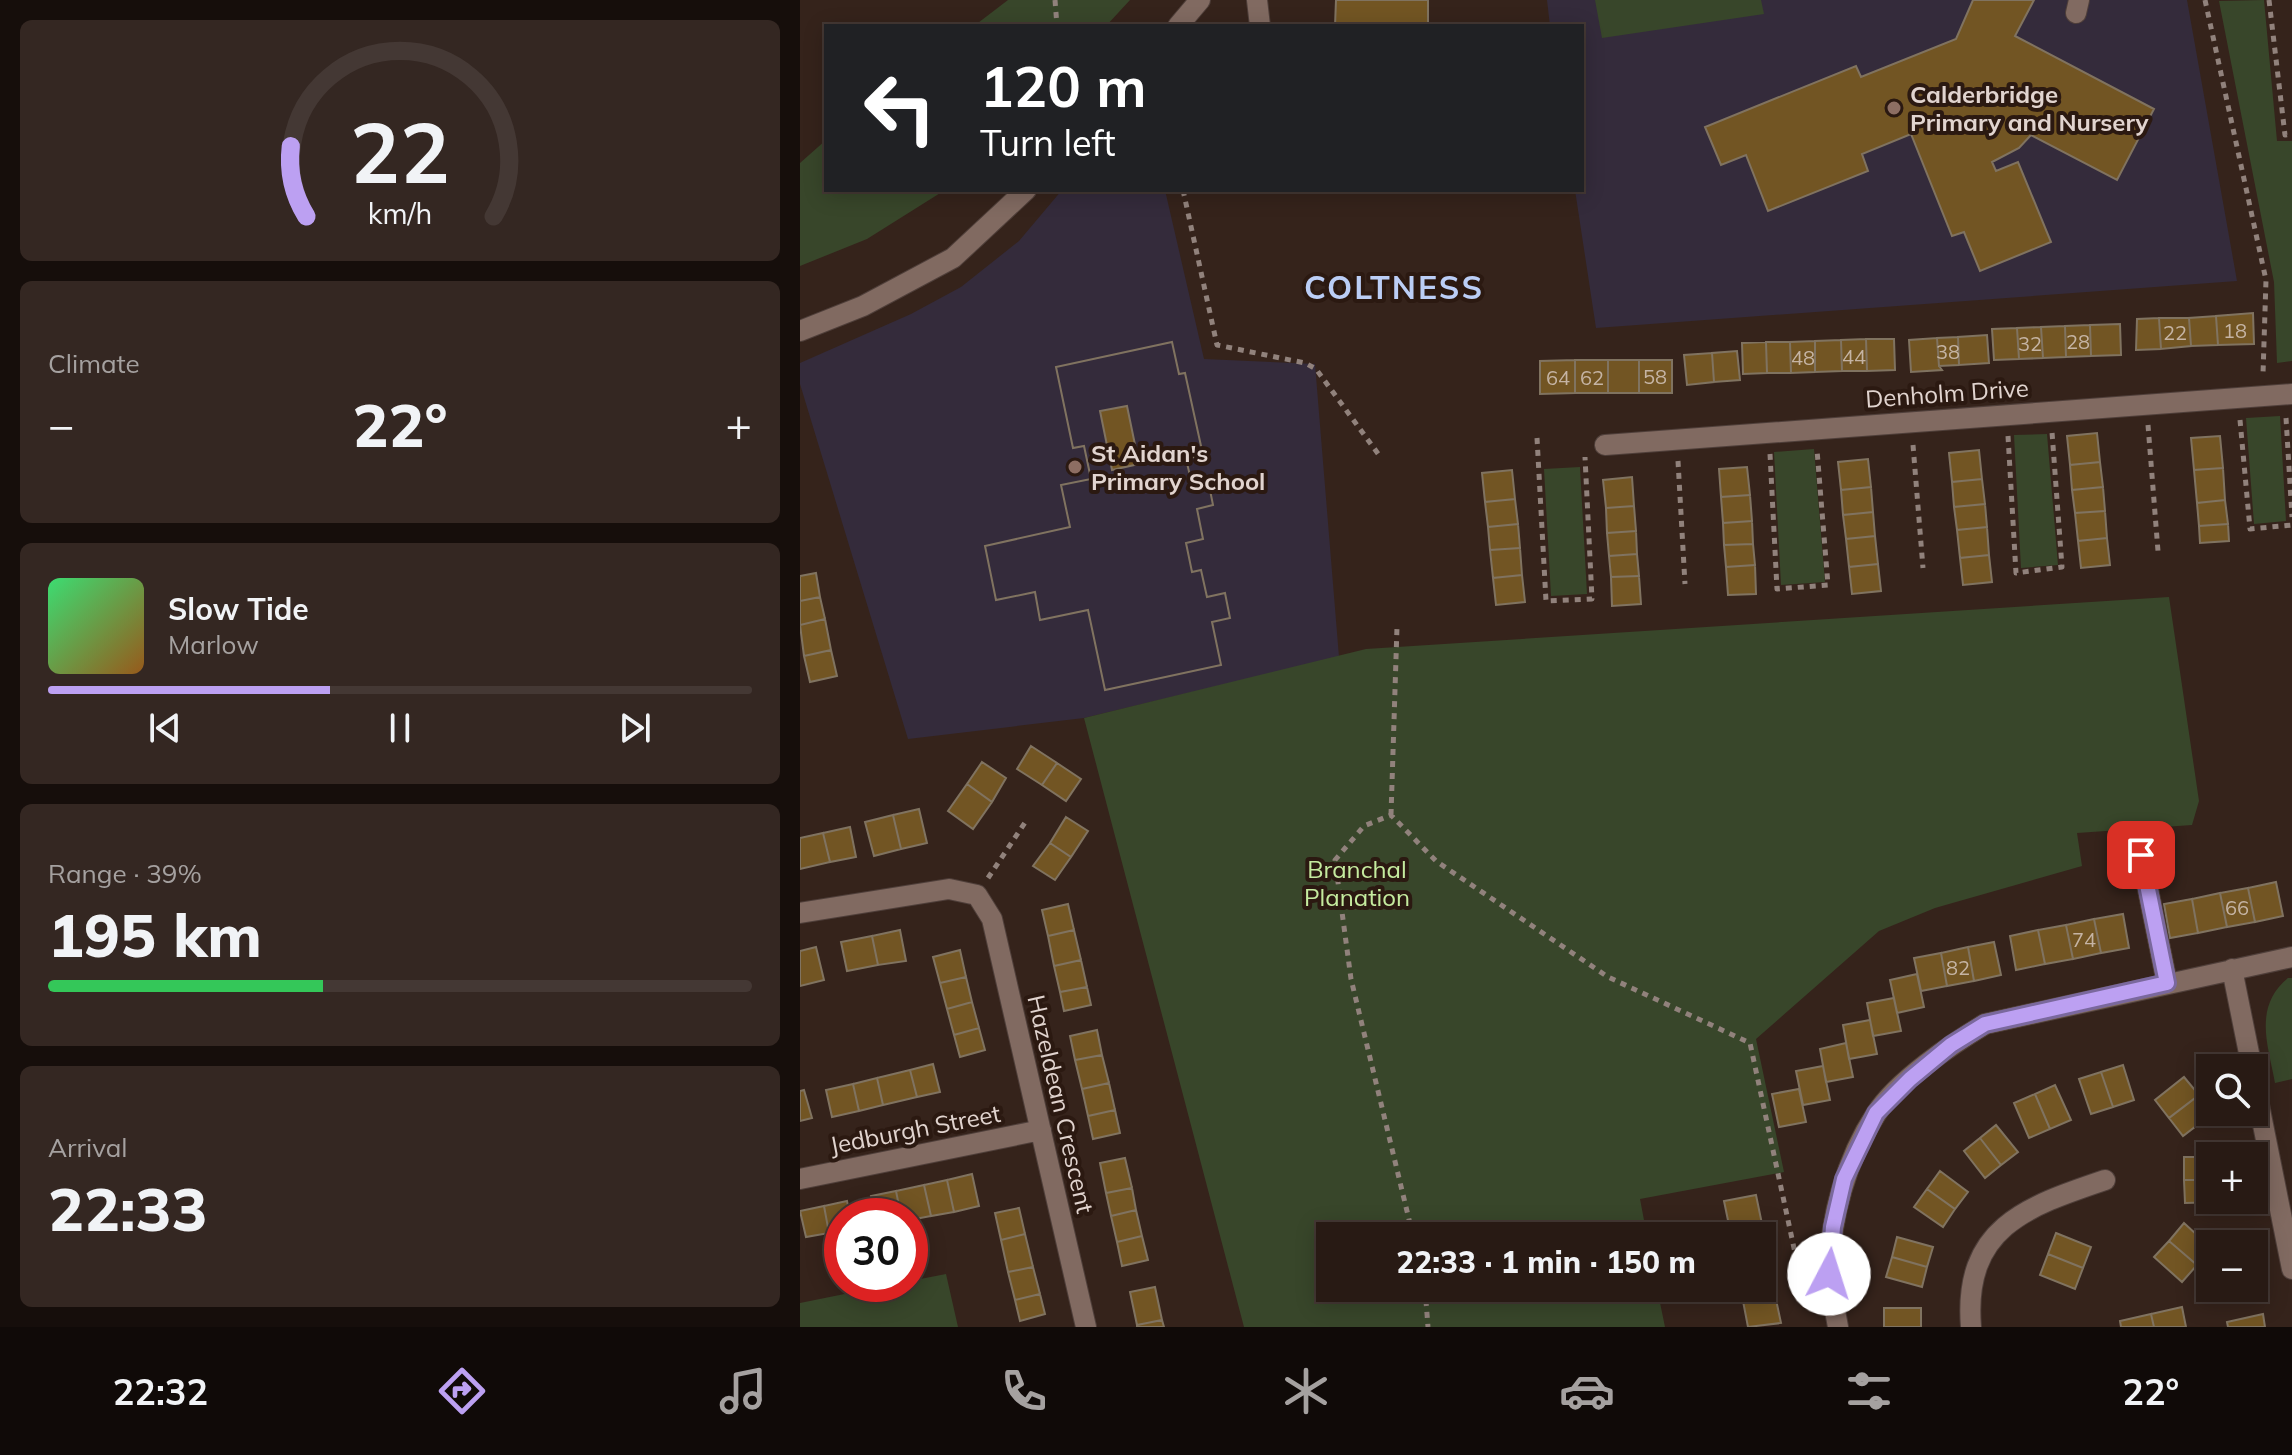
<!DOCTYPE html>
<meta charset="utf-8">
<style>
:root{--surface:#281a14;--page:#342722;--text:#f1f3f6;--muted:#a5a1a0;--line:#443834;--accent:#bca0f2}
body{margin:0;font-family:Mulish,sans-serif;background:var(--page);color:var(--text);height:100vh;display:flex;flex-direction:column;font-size:30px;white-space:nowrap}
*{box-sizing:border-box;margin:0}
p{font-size:26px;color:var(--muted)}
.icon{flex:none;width:44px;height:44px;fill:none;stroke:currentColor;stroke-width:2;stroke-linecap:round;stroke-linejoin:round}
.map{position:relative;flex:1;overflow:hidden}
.sheet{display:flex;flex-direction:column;gap:20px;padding:20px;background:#160e0b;width:800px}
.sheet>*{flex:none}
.hud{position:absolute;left:24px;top:24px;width:760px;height:168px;border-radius:0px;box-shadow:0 4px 20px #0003,0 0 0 2px var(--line);background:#202124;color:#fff;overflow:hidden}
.tools{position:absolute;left:1396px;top:1054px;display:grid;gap:16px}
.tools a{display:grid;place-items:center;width:72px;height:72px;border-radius:0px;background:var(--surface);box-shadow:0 4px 20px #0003,0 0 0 2px var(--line);font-size:40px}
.speed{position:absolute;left:24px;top:1198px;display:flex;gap:16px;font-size:40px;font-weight:700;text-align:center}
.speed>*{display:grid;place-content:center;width:104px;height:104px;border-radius:50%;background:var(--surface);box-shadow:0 4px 20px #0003,0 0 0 2px var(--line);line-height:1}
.speed .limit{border:12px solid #d22;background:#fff;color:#111}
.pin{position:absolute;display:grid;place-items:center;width:68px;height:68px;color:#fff;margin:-34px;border-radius:16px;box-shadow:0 4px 12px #0006}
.me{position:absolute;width:88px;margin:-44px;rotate:5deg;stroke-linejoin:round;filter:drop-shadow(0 0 6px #0008)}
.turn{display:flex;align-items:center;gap:28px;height:168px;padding:0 24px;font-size:36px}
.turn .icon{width:104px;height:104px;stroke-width:2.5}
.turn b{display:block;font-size:56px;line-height:68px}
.big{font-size:60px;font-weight:800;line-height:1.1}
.sheet .widget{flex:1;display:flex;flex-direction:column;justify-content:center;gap:12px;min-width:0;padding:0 28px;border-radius:12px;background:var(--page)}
.sheet .dial{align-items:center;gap:0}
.dial svg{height:208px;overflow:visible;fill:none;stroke:var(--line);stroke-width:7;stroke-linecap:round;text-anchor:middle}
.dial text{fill:var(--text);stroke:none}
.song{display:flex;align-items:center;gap:24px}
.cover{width:96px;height:96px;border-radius:12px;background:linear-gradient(135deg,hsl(140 70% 55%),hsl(30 70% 35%))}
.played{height:8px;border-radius:4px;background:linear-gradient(90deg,var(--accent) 40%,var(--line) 40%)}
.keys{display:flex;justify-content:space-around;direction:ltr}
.heat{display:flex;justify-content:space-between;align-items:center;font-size:44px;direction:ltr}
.charge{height:12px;border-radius:6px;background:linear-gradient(90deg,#34c759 39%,var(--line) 0)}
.trip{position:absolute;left:516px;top:1222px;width:460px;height:80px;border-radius:0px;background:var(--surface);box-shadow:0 4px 20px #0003,0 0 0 2px var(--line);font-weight:800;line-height:80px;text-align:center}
.tabs{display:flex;height:128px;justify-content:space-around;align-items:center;background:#100a08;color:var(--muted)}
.tabs .icon{width:56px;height:56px}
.tabs .active{color:var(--accent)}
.tabs b{font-size:36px;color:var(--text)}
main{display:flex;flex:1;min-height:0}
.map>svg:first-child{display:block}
.education{fill:#342b3b}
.green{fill:#38462a}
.building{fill:#725523;stroke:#807360;stroke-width:2;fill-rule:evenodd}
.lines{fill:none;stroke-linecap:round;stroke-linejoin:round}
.minor-casing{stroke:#4f3f3a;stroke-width:22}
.path{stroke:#91827c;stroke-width:5;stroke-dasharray:6 6;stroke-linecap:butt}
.minor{stroke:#816a61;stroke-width:20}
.route-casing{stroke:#7a689d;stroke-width:20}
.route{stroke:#bca0f2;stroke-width:14}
.education-dot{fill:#8d6e63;stroke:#2b1911;stroke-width:3}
.labels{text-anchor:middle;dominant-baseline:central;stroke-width:8;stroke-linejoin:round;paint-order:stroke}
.number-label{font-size:20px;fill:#c5b4a4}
.poi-label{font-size:24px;font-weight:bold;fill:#e1d4cf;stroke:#2b1911;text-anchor:start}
.street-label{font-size:24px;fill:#e1d4cf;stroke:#2b1911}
.park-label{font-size:24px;fill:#c5eb9f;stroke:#2b1911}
.district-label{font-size:32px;font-weight:bold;letter-spacing:2px;fill:#bbcef6;stroke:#2b1911}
</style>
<main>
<section class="sheet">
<div class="widget dial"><svg viewBox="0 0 100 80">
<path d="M14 69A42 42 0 1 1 86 69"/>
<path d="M14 69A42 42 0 0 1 8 42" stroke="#bca0f2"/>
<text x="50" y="56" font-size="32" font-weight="700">22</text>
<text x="50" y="72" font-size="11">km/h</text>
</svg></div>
<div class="widget"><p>Climate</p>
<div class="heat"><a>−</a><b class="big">22°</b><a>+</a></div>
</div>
<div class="widget">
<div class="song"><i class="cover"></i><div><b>Slow Tide</b><p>Marlow</p></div></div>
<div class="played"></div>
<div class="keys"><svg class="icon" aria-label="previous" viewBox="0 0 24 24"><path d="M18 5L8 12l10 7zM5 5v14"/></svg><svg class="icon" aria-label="pause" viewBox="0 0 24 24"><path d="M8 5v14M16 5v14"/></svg><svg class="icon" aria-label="next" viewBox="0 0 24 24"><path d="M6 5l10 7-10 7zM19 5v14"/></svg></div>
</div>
<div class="widget"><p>Range · 39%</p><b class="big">195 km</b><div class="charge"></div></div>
<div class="widget"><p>Arrival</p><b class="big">22:33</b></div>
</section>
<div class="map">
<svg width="1492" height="1327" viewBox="0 0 1492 1327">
<rect width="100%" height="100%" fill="#35231b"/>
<path class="education" d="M747 0H1387L1437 281 796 328 775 190H782V26H750Z
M262 190H365L404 359 515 364 539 657 284 718 108 739 0 384V363L111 314 161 287 219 241Z"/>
<path class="green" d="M208 0H330L306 26H174Z
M795 0H961L964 14 802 38Z
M1464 0 1477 141H1492V361L1477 363 1474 282 1419 1Z
M26 140V190H145L67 239 0 266V163Z
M1480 416 1486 521 1454 524 1446 418Z
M1247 434 1258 565 1221 568 1214 435Z
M1014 449 1025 582 981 585 974 452Z
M780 467 787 594 751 596 744 469Z
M1369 597 1399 801 1392 825 1277 833 1282 866 1135 908 1079 931 956 1039 984 1172 840 1199 847 1236H530V1288H857L865 1327H444L284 718 566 649Z
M1488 978H1492V1079L1475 1083C1468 1045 1453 1007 1488 978Z
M146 1274 158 1327H0V1303L94 1284H110V1281Z"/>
<path class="building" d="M536 0H628V26H535Z
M1173 0H1234L1215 36 1354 109 1317 180 1231 135 1219 148 1192 162 1196 171 1218 162 1251 242 1180 271 1164 232 1152 236 1111 134 1062 154 1068 171 968 211 946 155 921 165 905 127 1056 66 1061 77 1156 39Z
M1453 313 1454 344 1418 345 1416 316Z
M1416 316 1418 345 1391 346 1389 318Z
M1359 318 1361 349 1336 350 1337 319Z
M1359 318H1389L1391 346 1361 349Z
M1320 324 1321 355 1291 356 1290 325Z
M1290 325 1291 356 1266 357 1265 326Z
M1265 326 1266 357 1243 358 1241 327Z
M1241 327 1243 358 1219 359 1217 328Z
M1217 328 1219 359 1194 360 1192 329Z
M1187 335 1189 363 1159 365 1158 337Z
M1158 337 1159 365 1139 366 1137 338Z
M1137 338 1139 366 1142 370 1111 372 1109 340Z
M1066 339H1094L1095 370 1067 371Z
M1066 339 1067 371H1042L1041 340Z
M1041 340 1042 371 1015 372V341Z
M1015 341V372L991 373 990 342Z
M372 342 379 374 385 373 403 455 386 459 392 484 408 480 413 505 397 509 403 539 386 543 392 572 401 570 407 597 425 593 430 618 412 622 421 665 305 690 288 610 240 620 235 592 196 600 185 546 270 527 261 485 291 479 284 446 273 448 256 367ZM327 406 339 464 312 470 300 411Z
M372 342 379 374 385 373 403 455 386 459 392 484 408 480 413 505 397 509 403 539 386 543 392 572 401 570 407 597 425 593 430 618 412 622 421 665 305 690 288 610 240 620 235 592 196 600 185 546 270 527 261 485 291 479 284 446 273 448 256 367Z
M966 342H990L991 373H967Z
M966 342 967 373 943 374 942 343Z
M937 351 940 380 914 382 912 353Z
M912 353 914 382 887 385 884 355Z
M775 360V393L740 394V361Z
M775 360H808V393H775Z
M808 360H839V393H808Z
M839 360H872V393H839Z
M1297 433 1300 462 1270 465 1267 436Z
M1420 436 1423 468 1394 470 1391 438Z
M1179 450 1182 479 1152 482 1149 453Z
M1068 459 1071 487 1041 490 1038 462Z
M1300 462 1303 487 1272 490 1270 465Z
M947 467 950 495 921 497 919 469Z
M1423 468 1425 500 1397 503 1394 470Z
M712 470 715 499 685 502 682 473Z
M832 477 834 506 806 508 803 480Z
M1182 479 1185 504 1154 507 1152 482Z
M1071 487 1073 512 1043 515 1041 490Z
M1303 487 1305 511 1275 513 1272 490Z
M950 495 952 521 923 523 921 497Z
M715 499 718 524 688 527 685 502Z
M1425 500 1428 524 1399 526 1397 503Z
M1185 504 1187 527 1157 530 1154 507Z
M834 506 836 531 807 533 806 508Z
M1305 511 1307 538 1278 541 1275 513Z
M1073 512 1075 536 1046 539 1043 515Z
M952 521 953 544 924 545 923 523Z
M718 524 720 548 690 550 688 527Z
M1428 524 1429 541 1400 543 1399 526Z
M1187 527 1189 555 1160 558 1157 530Z
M836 531 837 554 809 556 807 533Z
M1075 536 1078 564 1049 567 1046 539Z
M1307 538 1310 565 1281 568 1278 541Z
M953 544 955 565 926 567 924 545Z
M720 548 722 575 693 578 690 550Z
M837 554 839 576 811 577 809 556Z
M1189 555 1192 582 1163 585 1160 558Z
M1078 564 1081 591 1052 594 1049 567Z
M955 565 956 594 928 595 926 567Z
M16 573 20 597 0 601V576Z
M722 575 725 602 696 605 693 578Z
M839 576 841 604 812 606 811 577Z
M20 597 25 619 0 625V601Z
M25 619 31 650 4 656 0 625Z
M31 650 37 676 10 682 4 656Z
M231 746 257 763 242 785 217 769Z
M182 762 206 778 192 802 167 784Z
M257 763 281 779 266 801 242 785Z
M167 784 192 802 173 829 148 811Z
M119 809 127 843 101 849 93 815Z
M93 815 101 849 74 856 65 822Z
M266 817 288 831 271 857 250 843Z
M50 827 56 857 30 862 23 833Z
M23 833 30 862 0 869V838Z
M250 843 271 857 255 880 233 866Z
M1476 882 1483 916 1455 922 1448 888Z
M1448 888 1455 922 1427 927 1420 893Z
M1420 893 1427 927 1398 933 1392 899Z
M1392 899 1398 933 1370 938 1364 904Z
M268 904 274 930 248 936 242 910Z
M1323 914 1329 948 1301 953 1294 919Z
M1294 919 1301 953 1273 959 1266 925Z
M1266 925 1273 959 1245 964 1238 930Z
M100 930 106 961 78 965 72 936Z
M274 930 281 960 254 966 248 936Z
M1238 930 1245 964 1216 970 1210 936Z
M72 936 78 965 47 971 41 942Z
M1194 942 1201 975 1174 981 1168 947Z
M16 947 24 980 0 986V951Z
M1168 947 1174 981 1147 986 1141 953Z
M160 950 166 977 140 983 133 957Z
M1141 953 1147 986 1121 991 1114 958Z
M281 960 287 987 260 992 254 966Z
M1117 974 1124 1007 1097 1013 1090 980Z
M166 977 172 1002 147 1009 140 983Z
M287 987 291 1005 264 1011 260 992Z
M1094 998 1101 1031 1073 1036 1067 1003Z
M172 1002 179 1028 154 1035 147 1009Z
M1070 1020 1077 1054 1049 1059 1043 1025Z
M179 1028 185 1050 160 1057 154 1035Z
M297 1030 302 1055 275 1060 270 1036Z
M1046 1043 1053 1077 1026 1082 1020 1049Z
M302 1055 309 1083 282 1089 275 1060Z
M133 1064 140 1092 117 1097 110 1070Z
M1323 1065 1334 1100 1313 1107 1301 1072Z
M1023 1066 1030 1100 1003 1105 996 1071Z
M110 1070 117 1097 83 1105 77 1078Z
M1301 1072 1313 1107 1291 1114 1279 1079Z
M1384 1077 1399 1095 1369 1118 1355 1100Z
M77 1078 83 1105 59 1111 53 1084Z
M309 1083 315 1110 288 1116 282 1089Z
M53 1084 59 1111 32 1117 26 1090Z
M1255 1085 1271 1120 1250 1129 1235 1094Z
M999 1089 1006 1122 979 1127 972 1094Z
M4 1090 12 1118 0 1121V1091Z
M1235 1094 1250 1129 1229 1138 1214 1103Z
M1399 1095 1413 1113 1383 1136 1369 1118Z
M315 1110 320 1133 293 1139 288 1116Z
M1196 1125 1218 1152 1201 1165 1180 1138Z
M1180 1138 1201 1165 1185 1178 1164 1151Z
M1384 1157H1410V1180H1384Z
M325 1158 332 1188 306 1193 300 1163Z
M1140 1171 1168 1192 1155 1209 1127 1189Z
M172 1174 179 1206 154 1212 147 1180Z
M147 1180 154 1212 131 1216 124 1185Z
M1384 1180H1410V1200H1422V1202L1385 1203Z
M124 1185 131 1216 110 1220V1216H101L96 1191Z
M332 1188 336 1210 311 1216 306 1193Z
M1127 1189 1155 1209 1143 1227 1114 1207Z
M96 1191 101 1216H75L71 1196Z
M956 1195 962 1224 930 1230 924 1201Z
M47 1201 50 1216H42V1230L29 1233 24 1206Z
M24 1206 29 1233 6 1237 0 1211Z
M219 1208 225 1234 201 1240 195 1213Z
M336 1210 342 1236 317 1242 311 1216Z
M1384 1223 1410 1247V1251L1397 1265 1369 1241Z
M962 1224 967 1254 962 1255V1236H931L930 1230Z
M1256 1233 1291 1247 1283 1268 1248 1254Z
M225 1234 233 1267 208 1272 201 1240Z
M342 1236 348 1260 322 1266 317 1242Z
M1097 1237 1133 1247 1127 1267 1092 1257Z
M1369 1241 1397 1265 1382 1282 1354 1257Z
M1248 1254 1283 1268 1275 1289 1240 1275Z
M1092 1257 1127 1267 1122 1287 1086 1277Z
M233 1267 240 1294 215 1300 208 1272Z
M970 1267 975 1295 943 1301 940 1288H962V1268Z
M355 1287 362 1320 337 1325 330 1292Z
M240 1294 245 1314 220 1321 215 1300Z
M975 1295 981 1323 948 1327 943 1301Z
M1382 1307 1386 1327H1354L1351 1314Z
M1084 1308H1121V1327H1084Z
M1351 1314 1354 1327H1321L1320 1321Z
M1463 1314 1465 1327H1428L1427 1322Z
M362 1320 364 1327H337V1325Z"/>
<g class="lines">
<g class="minor-casing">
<path id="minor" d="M457 0 460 26
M1276 13 1279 0
M378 26 400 0
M0 331 63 306 153 258 226 190
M805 445 1492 394
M1341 855 1367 983
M0 913 149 889 177 895 192 919 286 1327
M1432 969 1452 1068
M1454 1080 1492 1269
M0 1179 241 1130
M1038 1327C1035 1309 1030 1290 1030 1272 1029 1219 1047 1158 1076 1114 1097 1081 1152 1044 1185 1024L1492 957
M1171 1327C1163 1228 1225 1207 1305 1180"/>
</g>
<path class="path" d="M255 0 257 26
M1405 0 1466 280 1463 374
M1469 0 1485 135 1492 134
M383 190 417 345 505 363 516 369 579 455
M1486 418 1492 517
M1440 420 1450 529 1492 525
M1348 425 1358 551
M1208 436 1216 573 1262 567 1252 432
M737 438 746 601 792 599 785 457
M1113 445 1123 568
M970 454 977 589 1028 585 1017 450
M878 461 885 584
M591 815 597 627
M188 878 226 821
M613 1236 551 979 535 860 564 826 591 815 636 861 808 977 950 1043 1000 1276 1009 1275
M625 1288 628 1327"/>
<use href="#minor" class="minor"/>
</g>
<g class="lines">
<g class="route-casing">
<path id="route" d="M1029 1274 1033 1227 1044 1179 1076 1113 1110 1079 1151 1045 1185 1024 1367 983 1341 855"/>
</g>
<use href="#route" class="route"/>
</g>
<g class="education-dot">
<circle cx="1094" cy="108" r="8"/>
<circle cx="275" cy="467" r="8"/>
</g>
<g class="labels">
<g class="number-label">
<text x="1435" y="330">18</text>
<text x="1375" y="332">22</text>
<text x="1278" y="341">28</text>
<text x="1230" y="343">32</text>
<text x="1148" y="351">38</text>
<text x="1054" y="356">44</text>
<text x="1003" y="357">48</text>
<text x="855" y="376">58</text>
<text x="758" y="377">64</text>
<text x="792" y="377">62</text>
<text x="1437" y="907">66</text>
<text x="1284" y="939">74</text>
<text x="1158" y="967">82</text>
</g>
<g class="poi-label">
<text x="1110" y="94">Calderbridge<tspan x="1110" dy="28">Primary and Nursery</tspan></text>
<text x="291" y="453">St Aidan's<tspan x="291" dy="28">Primary School</tspan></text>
</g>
<g class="street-label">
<text transform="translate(1147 393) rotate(-4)">Denholm Drive</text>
<text transform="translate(261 1104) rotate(77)">Hazeldean Crescent</text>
<text transform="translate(115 1129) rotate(-11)">Jedburgh Street</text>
</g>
<g class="park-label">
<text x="557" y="869">Branchal<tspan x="557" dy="28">Planation</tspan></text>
</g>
<g class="district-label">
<text x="594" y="287">COLTNESS</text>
</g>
</g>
</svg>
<div class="tools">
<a><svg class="icon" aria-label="search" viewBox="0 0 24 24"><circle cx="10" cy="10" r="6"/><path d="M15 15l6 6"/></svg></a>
<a>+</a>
<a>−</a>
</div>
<div class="speed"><div class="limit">30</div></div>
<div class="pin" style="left:1341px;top:855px;background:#d93025"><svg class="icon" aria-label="arrive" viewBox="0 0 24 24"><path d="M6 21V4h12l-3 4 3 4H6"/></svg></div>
<svg class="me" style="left:1029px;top:1274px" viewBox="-20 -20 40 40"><circle r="19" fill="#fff"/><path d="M0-13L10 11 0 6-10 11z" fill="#bca0f2"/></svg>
<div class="trip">22:33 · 1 min · 150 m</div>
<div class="hud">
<div class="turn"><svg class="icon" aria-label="left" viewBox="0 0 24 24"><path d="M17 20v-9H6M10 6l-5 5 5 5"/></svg><div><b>120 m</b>Turn left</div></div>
</div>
</div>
</main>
<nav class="tabs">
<b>22:32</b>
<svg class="icon active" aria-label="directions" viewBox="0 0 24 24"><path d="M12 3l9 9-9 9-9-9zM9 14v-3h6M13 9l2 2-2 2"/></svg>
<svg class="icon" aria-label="music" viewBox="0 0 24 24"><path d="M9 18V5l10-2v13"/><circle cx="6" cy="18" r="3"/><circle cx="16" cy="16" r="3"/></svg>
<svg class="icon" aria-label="phone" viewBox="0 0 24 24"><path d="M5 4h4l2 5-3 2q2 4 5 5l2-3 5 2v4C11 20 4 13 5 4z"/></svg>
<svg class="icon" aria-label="climate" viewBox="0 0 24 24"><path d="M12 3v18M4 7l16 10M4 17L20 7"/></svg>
<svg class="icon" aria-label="car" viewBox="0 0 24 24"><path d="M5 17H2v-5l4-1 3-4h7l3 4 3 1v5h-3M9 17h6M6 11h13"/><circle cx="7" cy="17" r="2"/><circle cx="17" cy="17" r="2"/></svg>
<svg class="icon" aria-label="filters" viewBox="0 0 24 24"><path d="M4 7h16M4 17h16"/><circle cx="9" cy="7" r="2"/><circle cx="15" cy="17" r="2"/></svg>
<b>22°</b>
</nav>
